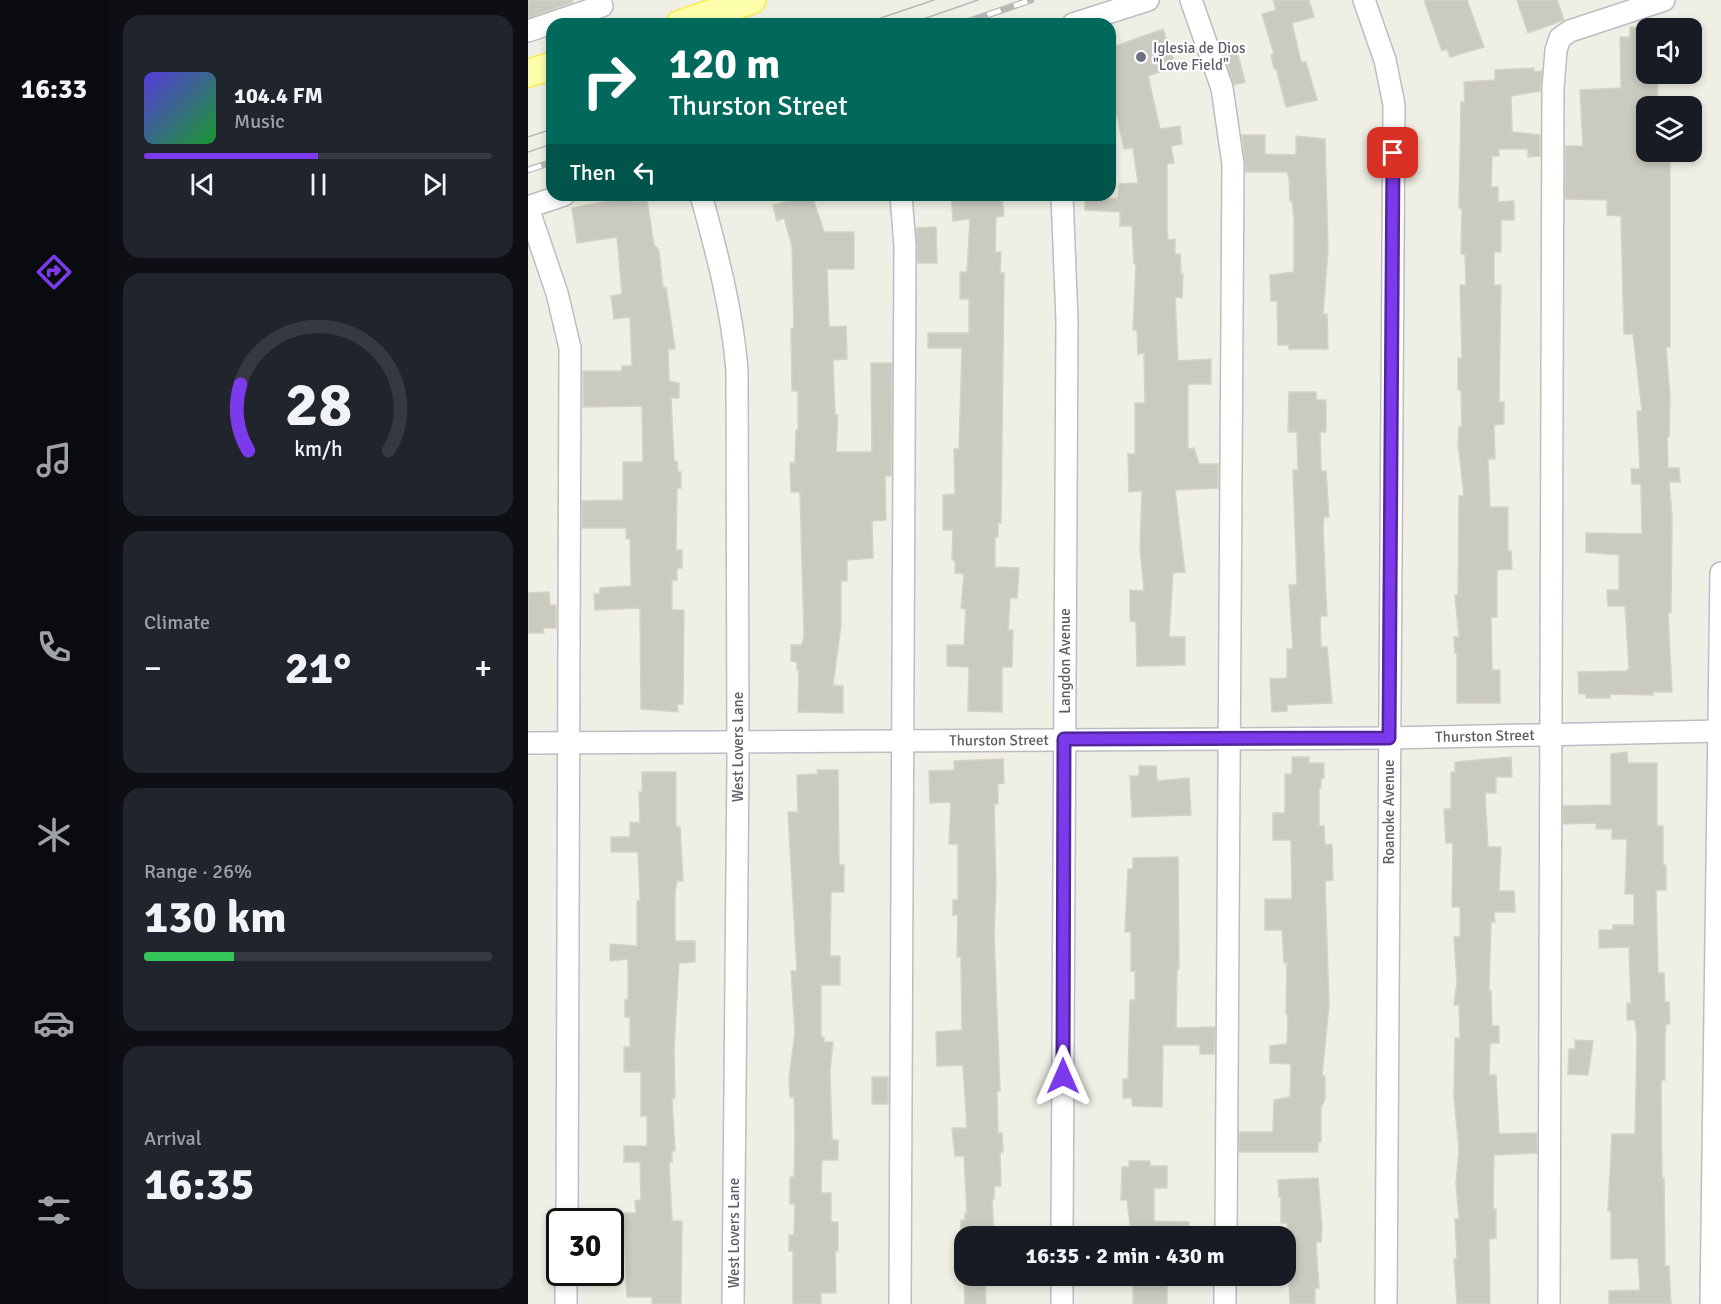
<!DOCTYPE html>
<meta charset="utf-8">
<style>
:root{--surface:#171b24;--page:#20242c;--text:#f1f3f6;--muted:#9ea1a6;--line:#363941;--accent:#7c3aed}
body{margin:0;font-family:Signika,sans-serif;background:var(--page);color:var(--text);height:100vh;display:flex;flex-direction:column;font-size:22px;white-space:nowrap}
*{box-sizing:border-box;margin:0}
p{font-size:20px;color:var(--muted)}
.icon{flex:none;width:33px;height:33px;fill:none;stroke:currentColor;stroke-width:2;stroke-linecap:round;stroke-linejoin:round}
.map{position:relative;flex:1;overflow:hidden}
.sheet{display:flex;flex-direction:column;gap:15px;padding:15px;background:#0d0f14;width:420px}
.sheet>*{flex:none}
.guide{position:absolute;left:18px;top:18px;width:570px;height:183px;border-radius:18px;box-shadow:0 3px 9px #0003;background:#00695c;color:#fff;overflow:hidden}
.tools{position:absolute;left:1108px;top:18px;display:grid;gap:12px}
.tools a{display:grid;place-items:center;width:66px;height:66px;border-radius:12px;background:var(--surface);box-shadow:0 3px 9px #0003;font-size:30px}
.speed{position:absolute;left:18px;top:1208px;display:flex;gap:12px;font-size:30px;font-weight:700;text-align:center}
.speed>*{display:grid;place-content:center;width:78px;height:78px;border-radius:50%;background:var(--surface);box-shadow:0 3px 9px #0003;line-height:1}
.speed .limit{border:3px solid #111;border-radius:9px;background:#fff;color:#111}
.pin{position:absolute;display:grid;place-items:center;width:51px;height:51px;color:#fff;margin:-26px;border-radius:12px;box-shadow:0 3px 9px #0006}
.me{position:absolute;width:66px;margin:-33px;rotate:0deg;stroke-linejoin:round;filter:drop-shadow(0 0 4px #0008)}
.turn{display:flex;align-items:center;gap:21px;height:126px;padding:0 24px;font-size:27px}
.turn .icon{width:78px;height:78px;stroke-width:2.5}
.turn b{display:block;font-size:42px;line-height:51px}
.then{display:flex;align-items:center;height:57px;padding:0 24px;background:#0003;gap:12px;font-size:22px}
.big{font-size:45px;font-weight:700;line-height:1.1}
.sheet .widget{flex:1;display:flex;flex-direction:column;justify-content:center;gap:9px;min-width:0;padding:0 21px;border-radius:18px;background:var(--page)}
.sheet .dial{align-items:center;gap:0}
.dial svg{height:156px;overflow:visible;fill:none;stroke:var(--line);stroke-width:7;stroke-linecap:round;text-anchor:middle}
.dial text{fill:var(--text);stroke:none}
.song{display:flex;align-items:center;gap:18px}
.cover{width:72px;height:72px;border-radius:9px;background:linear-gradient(135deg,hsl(250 70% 55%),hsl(130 70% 35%))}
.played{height:6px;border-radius:3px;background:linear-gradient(90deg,var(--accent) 50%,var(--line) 50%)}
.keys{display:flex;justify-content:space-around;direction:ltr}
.heat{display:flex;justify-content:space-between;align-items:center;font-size:33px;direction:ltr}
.charge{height:9px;border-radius:4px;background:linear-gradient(90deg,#34c759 26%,var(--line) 0)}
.trip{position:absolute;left:426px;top:1226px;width:342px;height:60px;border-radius:18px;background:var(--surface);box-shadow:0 3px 9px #0003;font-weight:700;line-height:60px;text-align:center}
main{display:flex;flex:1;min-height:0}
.menu{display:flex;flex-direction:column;width:108px;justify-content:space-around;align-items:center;background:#090b0e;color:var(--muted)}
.menu .icon{width:42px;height:42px}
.menu .current{color:var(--accent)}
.menu b{font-size:27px;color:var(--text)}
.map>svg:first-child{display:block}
.building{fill:#cbcac1;stroke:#d5d3c2;stroke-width:1.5}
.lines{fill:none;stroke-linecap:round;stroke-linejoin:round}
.minor-casing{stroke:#bcbdc4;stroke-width:24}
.major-casing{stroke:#faea54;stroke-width:30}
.minor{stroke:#fff;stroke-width:21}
.major{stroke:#fdffaa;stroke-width:27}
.tram{stroke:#b8b8b9;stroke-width:1.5}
.rail-casing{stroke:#b8b8b9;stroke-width:7}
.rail{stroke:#fff;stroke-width:4.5;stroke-dasharray:14;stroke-linecap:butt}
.route-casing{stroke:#51269a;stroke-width:15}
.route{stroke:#7c3aed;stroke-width:10}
.worship-dot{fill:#6b7280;stroke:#fff;stroke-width:2}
.labels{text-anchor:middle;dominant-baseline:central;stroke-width:4.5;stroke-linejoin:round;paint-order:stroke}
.worship-label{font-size:15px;fill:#5b616d;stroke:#fff;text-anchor:start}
.street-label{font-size:15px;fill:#5c5f66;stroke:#fff}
</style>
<main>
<nav class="menu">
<b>16:33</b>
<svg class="icon current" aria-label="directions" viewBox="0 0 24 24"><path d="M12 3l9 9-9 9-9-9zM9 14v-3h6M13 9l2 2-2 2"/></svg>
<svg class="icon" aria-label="music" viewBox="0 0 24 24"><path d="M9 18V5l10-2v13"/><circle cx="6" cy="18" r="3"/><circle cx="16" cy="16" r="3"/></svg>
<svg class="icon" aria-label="phone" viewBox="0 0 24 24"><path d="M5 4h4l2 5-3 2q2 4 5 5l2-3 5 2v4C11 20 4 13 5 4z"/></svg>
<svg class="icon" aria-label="climate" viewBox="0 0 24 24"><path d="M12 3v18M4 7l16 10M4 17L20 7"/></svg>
<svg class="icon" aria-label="car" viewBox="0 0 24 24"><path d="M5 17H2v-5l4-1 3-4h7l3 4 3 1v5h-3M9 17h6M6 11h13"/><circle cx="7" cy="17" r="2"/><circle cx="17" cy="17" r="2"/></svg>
<svg class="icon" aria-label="filters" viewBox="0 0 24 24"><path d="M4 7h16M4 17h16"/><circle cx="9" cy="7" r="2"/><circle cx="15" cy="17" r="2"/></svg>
</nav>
<section class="sheet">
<div class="widget">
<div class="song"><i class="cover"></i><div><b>104.4 FM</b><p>Music</p></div></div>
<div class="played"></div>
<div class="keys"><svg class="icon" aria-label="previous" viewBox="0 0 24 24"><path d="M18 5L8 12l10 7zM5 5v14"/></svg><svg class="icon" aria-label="pause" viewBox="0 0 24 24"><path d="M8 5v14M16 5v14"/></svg><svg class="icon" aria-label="next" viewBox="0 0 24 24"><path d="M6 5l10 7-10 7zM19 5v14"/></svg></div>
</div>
<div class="widget dial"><svg viewBox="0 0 100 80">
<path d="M14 69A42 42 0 1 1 86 69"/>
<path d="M14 69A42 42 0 0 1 10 35" stroke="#7c3aed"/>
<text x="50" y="56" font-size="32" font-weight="700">28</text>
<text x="50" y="72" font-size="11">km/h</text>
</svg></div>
<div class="widget"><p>Climate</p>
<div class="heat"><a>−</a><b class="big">21°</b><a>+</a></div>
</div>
<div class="widget"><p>Range · 26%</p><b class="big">130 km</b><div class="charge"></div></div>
<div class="widget"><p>Arrival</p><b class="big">16:35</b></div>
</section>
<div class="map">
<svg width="1193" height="1304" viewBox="0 0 1193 1304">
<rect width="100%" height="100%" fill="#f0efe5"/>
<path class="building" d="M0 0H44L45 2 0 18Z
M745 0H781L786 17 764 23 773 62H778L789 100 758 107 748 68 746 69 743 55 746 54 734 14 748 10Z
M896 0H939L956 47 922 57 919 49 914 51Z
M989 0H1029L1036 20 1000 33Z
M1102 27 1119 28V74H1130L1129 106H1119V152H1142V347H1138L1142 397 1141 437H1139L1140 468H1151L1152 482H1141L1144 516 1143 612 1140 613 1144 692H1125V695L1082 694V698H1058V694H1051L1050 672 1099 671 1101 668 1097 606H1080L1079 590H1091V555L1058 552V533L1114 534 1113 484H1104L1103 469H1112L1109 411H1114L1105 334H1096L1093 216 1079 215V200L1037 199 1038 146H1055L1052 90 1093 88 1092 37H1102Z
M635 29 648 66 620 76 632 129 652 126 654 144 643 146 646 163 639 164V229L640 240 647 239V254H652L653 274H655L654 298 647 297 650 361 683 359V384H660V449L666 448 671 464H690V488L647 490 657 572 645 573 641 637H657V665L609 666 608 622 602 621V590L616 591 612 548 614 491 601 492 600 454H607V403H617L616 353 610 354 609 330H605L608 264H606L604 226H592V212L557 210V200L590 198 591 184 610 183 605 148 596 149 582 83V48Z
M708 47 717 82 706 85 694 50Z
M1006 68V72L1014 71 1012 91 983 96 984 132 1012 135V156L1000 157V149H971V156H964L963 187H970V202L986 201V220H973V252H966V285H973L971 402H976V424L966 425 967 459H960L962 507H980V551H983L984 569 969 570V617H963L964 670H972V703H929V652L927 653 926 637H931L927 595H930L931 496H936L930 443 931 427H934L933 390H930V358H934L932 285H938L937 254H933L934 208H931L933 102H937L936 82 967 80V70Z
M714 135H737V154L768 155V136L797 139 800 250 795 314H799L800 349H761V345H750L749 301H743L742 275 766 272V219L764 200 762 201 761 178 759 172H718Z
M284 195 296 232H326V269H299L301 327 318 326 319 359 305 360 307 415H310L308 452H344L343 363H364L363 476H357L358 520 344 521 345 558 319 560V581H313V625L305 685 315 686V713L270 712 271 670H269V662L263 661V645H274L276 636 272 492H263L262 463H267L268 430H270V391H264L263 329 266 328 264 246 256 218 249 221 245 205Z
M423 195 474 197 476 216 468 217 467 252H473L472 273H476L473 523H470V537H467V567L491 568 489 598H482L480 630H485L484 667H474V712L440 711 441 667 419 666V645H436L438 609 433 608 436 574 427 573V560H424L425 530H415V495L427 494 426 449H431L434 348H400V333H441V299H432V272H439L442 219 425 221Z
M105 196 106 202 119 200 126 245 131 250 135 288 138 287 147 349H140L141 381 151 383V398H143L146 461H149L150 472H153V488H149L148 550H154V568H149V580H144V610H156L155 704H149L150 712 113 709 112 608 67 610 66 594H72V588L103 586 102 539H98V528H54V501L95 500V462H115L114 406 55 407V371H94V366H104L102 317 86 319 83 296 94 294 89 237 49 243 44 208Z
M408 227 409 263H390L388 228Z
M761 392H788V400H798V432H792L793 471H798L801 517H796L795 528 799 616H792L793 647H799L804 703 759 705V711L744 712 742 679 759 678V649H765L761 585H769L765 470H770L769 432H760Z
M21 592 22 605H28V628H15L16 633H0V593Z
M1099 752 1100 763H1129V826H1135V865H1138V890H1128L1130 973H1136L1137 1002H1141L1142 1024H1138L1137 1036V1080H1133L1134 1178H1136L1137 1266H1141L1143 1304H1081V1291L1112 1290 1110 1258 1083 1259V1211H1080L1084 1134H1107L1109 1036 1107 1020H1099V1003H1103L1101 947 1071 948V930H1085V925H1106V894H1097L1099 839H1084V829H1068V823L1035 824V806L1083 805V754Z
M764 757H781V763H796V778L793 779V788H791V826H796L797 845 804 844 805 880 797 881 801 1004 794 1076H797V1099L793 1108V1142H790V1152H711V1132H745L746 1100 762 1097 763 1064 742 1063V1046L759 1044 760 1014H758L759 963H756L754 930H737V899H764L763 840H745V813H757V774H764Z
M983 757 984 777H968V793H957L960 847H973L971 891H986L987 912H966L967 922H963L961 991H963L964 1026H971V1043H962L961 1075H968L971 1134 1009 1133V1153L966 1155 965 1209H968V1238L961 1239 962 1304H929L926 1259H929L927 1219H931L928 1183 931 1149 926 1097 927 1038H932L931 1005H926L929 982 926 937H932V907H924L925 843H918L916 809H923V772H927V762Z
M475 759 476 783 470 784V804H466L468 886 466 934 472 1091H469L470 1133H474L475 1152H472L473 1186H466V1199H464L466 1236H433V1220H437V1213H439L436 1156H427L424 1128H439L435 1065 409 1066 408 1032 434 1030 433 957H429L430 915H425V900H430V844H421L423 802 402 803 401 771 426 770V761Z
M611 766H628L629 781 661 778 663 815 604 817 602 776H611Z
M289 770H310L311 865H316V892H303L302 956H312V985H293V1037H296V1042H305L302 1072 304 1140H310V1160H294L293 1193H303V1222H310V1251H307L308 1293H293V1304H265V1251H261V1235H266L267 1204H262V1177H266L267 1139 266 1097H262L261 1079 267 1032 263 971H269L260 812H270L269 775 290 774Z
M114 772H148V827H152L155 881H149L147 892V941H167V962L151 963 146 1048 147 1098H144L147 1151H144V1162H141L144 1221H154L153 1304H124V1297H99L96 1230 82 1231V1213H108L107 1201 113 1200 112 1162H96V1146H119V1116H113V1072H96V1047H102V1017H97V1000H100V959L82 961V944L109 946V901H112L110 852H83V837H102V822L112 823 111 792H114Z
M650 857 651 969H649L648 1028 687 1027 686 1054H672V1045H635L634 1107 604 1106V1098H595V1079H600L602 1000H607V971H603V932H597L600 869H605V858Z
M1047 1040 1065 1041 1060 1075 1040 1074 1041 1049H1047Z
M344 1077H360V1104H344Z
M601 1161H622V1166H639V1188H626V1221L661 1222V1236H612V1232H603L599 1200H593L594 1167H601Z
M790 1178 794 1228 793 1242H788L791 1288H787V1304H762L759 1223H753V1197H751L750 1180Z
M436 1275H457L458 1304H437Z
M605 1275H639V1304H605Z"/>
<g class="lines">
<g class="minor-casing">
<g id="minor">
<path d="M663 0 694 88 705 164 698 1236"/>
<path d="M836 0 857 60 866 105 858 1304"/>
<path d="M545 24 620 0"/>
<path d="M0 31 74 6 71 0"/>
<path d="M173 195C189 253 204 309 209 370L210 762 205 1304"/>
<path d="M534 195 539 320 534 1236"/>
<path d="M0 207 36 195"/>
<path d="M0 208 29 293 42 348 39 1221"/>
<path id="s1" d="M0 743 861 738 1193 731"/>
<path d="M38 1304V1272"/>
<path d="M372 1304 377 246 373 195"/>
<path d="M534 1304V1275"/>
<path d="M697 1304V1275"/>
<path d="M1021 1304 1025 89 1028 50 1032 38 1042 31 1136 0"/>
<path d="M1183 1304 1193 573"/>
</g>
</g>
<g class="major-casing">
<path id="major" d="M152 24 224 0
M0 73 24 66"/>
</g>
<use href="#minor" class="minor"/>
<use href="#major" class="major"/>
<path class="tram" d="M335 24 406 0
M381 24 450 0
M0 137 24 129
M0 152 24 144"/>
<g class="rail-casing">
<path id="rail" d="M433 24 503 0
M0 170 24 162"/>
</g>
<use href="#rail" class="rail"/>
</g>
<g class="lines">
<g class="route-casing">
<path id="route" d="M535 1076 536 739 861 738 865 153"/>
</g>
<use href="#route" class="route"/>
</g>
<circle class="worship-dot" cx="613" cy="57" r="6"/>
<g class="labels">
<g class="worship-label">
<text x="625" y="48">Iglesia de Dios<tspan x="625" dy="17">"Love Field"</tspan></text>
</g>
<g class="street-label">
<text transform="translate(537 661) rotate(-90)">Langdon Avenue</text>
<text stroke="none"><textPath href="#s1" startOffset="957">Thurston Street</textPath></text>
<text stroke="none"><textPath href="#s1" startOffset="471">Thurston Street</textPath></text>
<text transform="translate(210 747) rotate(-90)">West Lovers Lane</text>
<text transform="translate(861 812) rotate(-90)">Roanoke Avenue</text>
<text transform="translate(206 1233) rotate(-90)">West Lovers Lane</text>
</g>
</g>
</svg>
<div class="tools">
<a><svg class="icon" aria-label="sound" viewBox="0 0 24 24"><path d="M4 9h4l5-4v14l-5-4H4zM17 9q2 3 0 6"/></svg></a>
<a><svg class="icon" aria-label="layers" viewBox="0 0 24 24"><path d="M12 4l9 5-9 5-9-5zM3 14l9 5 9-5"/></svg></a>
</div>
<div class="speed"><div class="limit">30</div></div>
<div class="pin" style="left:865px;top:153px;background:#d93025"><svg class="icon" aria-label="arrive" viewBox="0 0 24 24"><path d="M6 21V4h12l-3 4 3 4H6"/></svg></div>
<svg class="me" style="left:535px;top:1076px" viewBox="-20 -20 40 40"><path d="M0-17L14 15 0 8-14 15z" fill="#7c3aed" stroke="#fff" stroke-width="4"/></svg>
<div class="trip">16:35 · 2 min · 430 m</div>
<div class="guide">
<div class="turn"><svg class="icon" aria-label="right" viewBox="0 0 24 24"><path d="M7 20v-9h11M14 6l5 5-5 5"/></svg><div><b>120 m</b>Thurston Street</div></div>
<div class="then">Then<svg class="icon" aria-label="left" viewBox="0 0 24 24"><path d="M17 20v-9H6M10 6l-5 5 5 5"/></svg></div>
</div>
</div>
</main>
